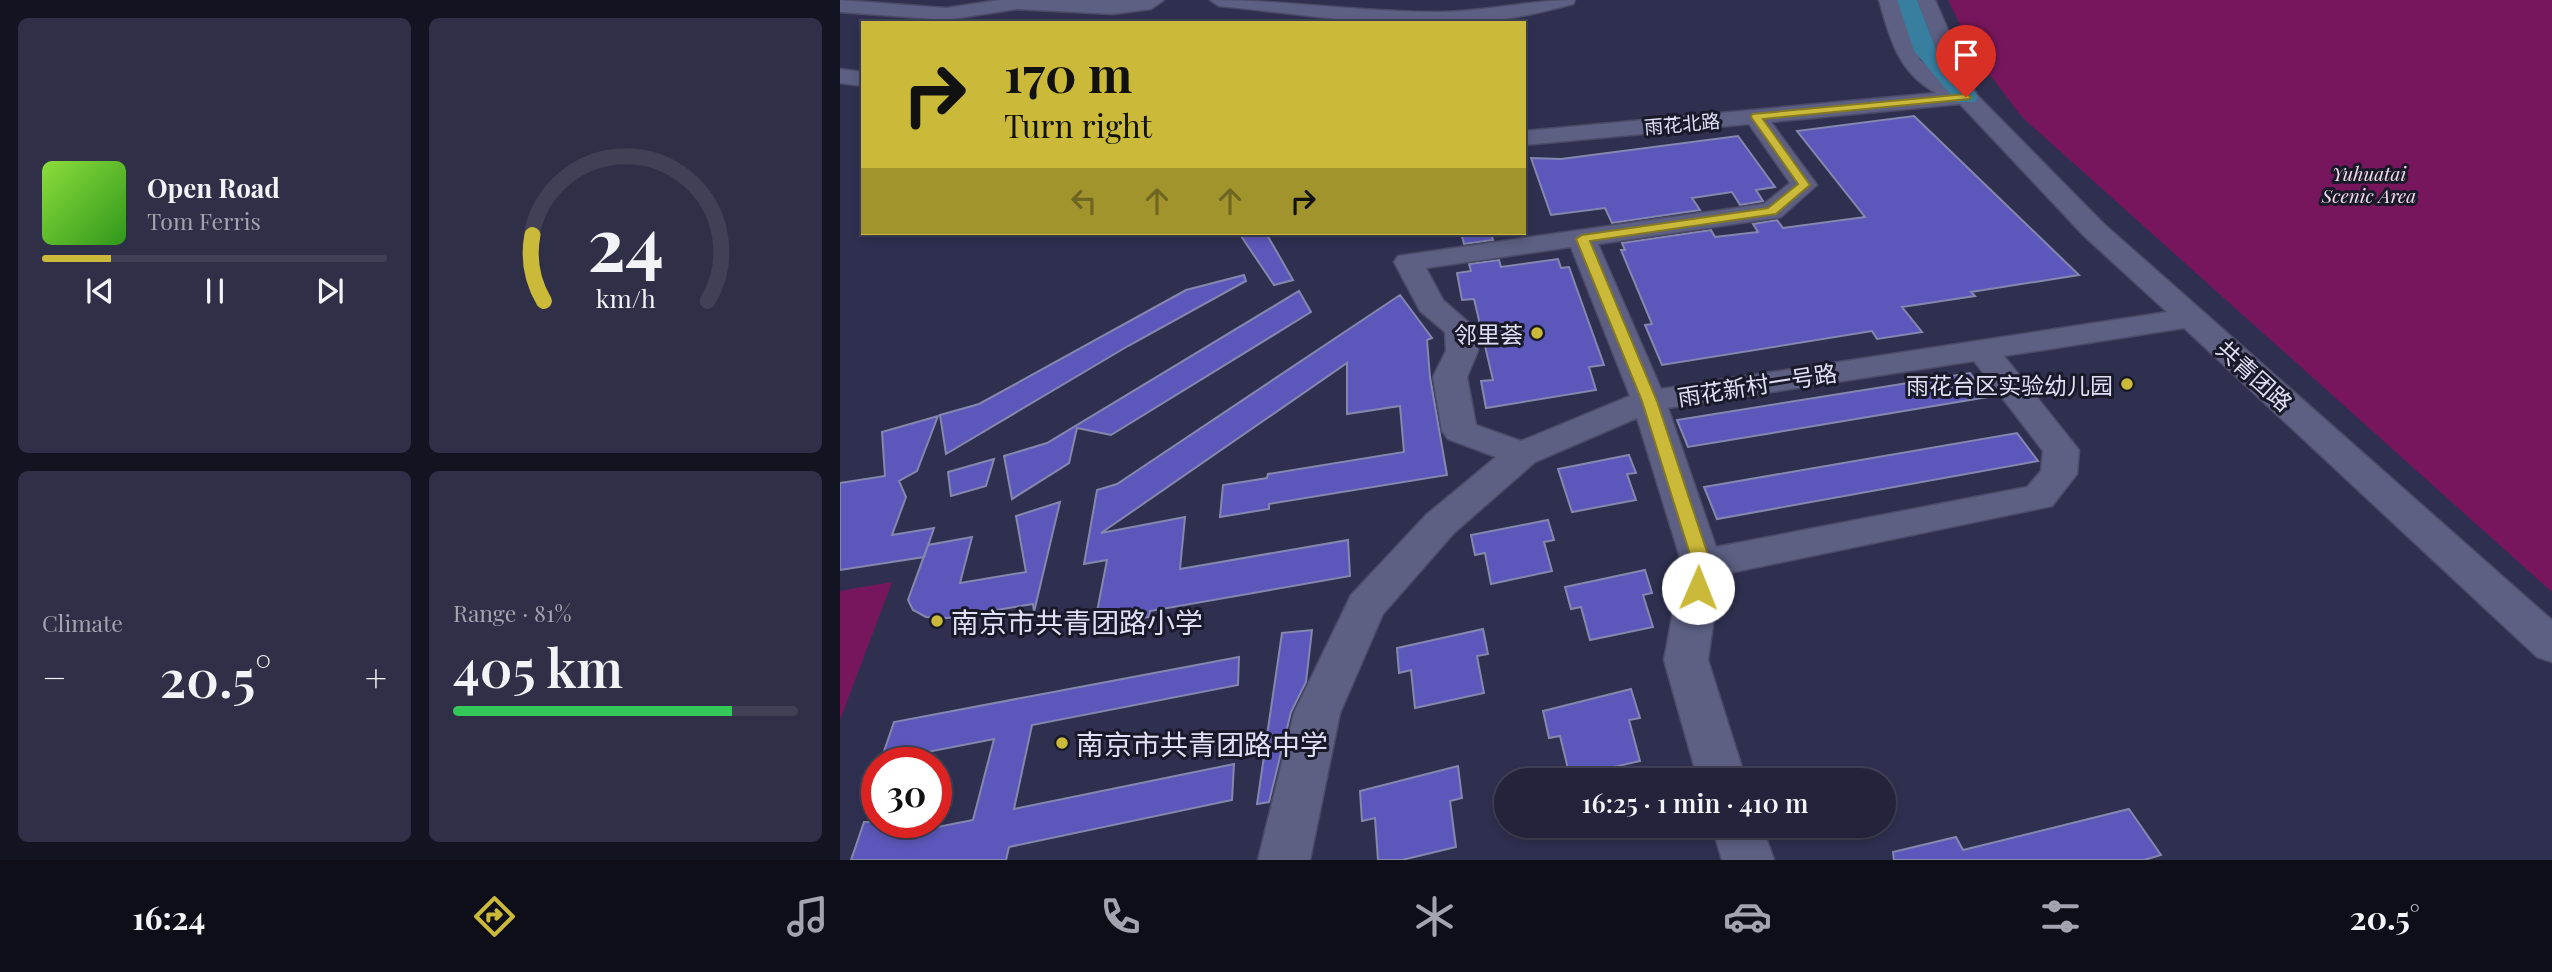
<!DOCTYPE html>
<meta charset="utf-8">
<style>
:root{--surface:#23243c;--page:#2f3047;--text:#f1f3f6;--muted:#a3a4af;--line:#404156;--accent:#cbba39}
body{margin:0;font-family:"Playfair Display","Noto Sans SC",serif;background:var(--page);color:var(--text);height:100vh;display:flex;flex-direction:column;font-size:26px;white-space:nowrap}
*{box-sizing:border-box;margin:0}
p{font-size:23px;color:var(--muted)}
.icon{flex:none;width:38px;height:38px;fill:none;stroke:currentColor;stroke-width:2;stroke-linecap:round;stroke-linejoin:round}
.map{position:relative;flex:1;overflow:hidden}
.panel{display:flex;flex-direction:column;gap:18px;padding:18px;background:#131421;width:840px}
.panel>*{flex:none}
.hud{position:absolute;left:21px;top:21px;width:665px;height:214px;border-radius:0px;box-shadow:0 4px 10px #0003,0 0 0 2px var(--line);background:#cbba39;color:#111;overflow:hidden}
.speed{position:absolute;left:21px;top:747px;display:flex;gap:14px;font-size:35px;font-weight:700;text-align:center}
.speed>*{display:grid;place-content:center;width:91px;height:91px;border-radius:50%;background:var(--surface);box-shadow:0 4px 10px #0003,0 0 0 2px var(--line);line-height:1}
.speed .limit{border:10px solid #d22;background:#fff;color:#111}
.pin{position:absolute;display:grid;place-items:center;width:60px;height:60px;color:#fff;margin:-72px -30px;border-radius:50% 50% 50% 0;rotate:-45deg;box-shadow:0 0 7px #0007}
.pin .icon{rotate:45deg}
.me{position:absolute;width:77px;margin:-38px;rotate:1deg;stroke-linejoin:round;filter:drop-shadow(0 0 5px #0008)}
.turn{display:flex;align-items:center;gap:24px;height:147px;padding:0 28px;font-size:32px}
.turn .icon{width:91px;height:91px;stroke-width:2.5}
.turn b{display:block;font-size:49px;line-height:60px}
.lanes{display:flex;align-items:center;height:66px;padding:0 28px;background:#0003;justify-content:center;gap:35px;direction:ltr}
.lanes .off{opacity:.35}
.big{font-size:52px;font-weight:600;line-height:1.1}
.panel .card{flex:1;display:flex;flex-direction:column;justify-content:center;gap:10px;min-width:0;padding:0 24px;border-radius:10px;background:var(--page)}
.panel .dial{align-items:center;gap:0}
.dial svg{height:182px;overflow:visible;fill:none;stroke:var(--line);stroke-width:7;stroke-linecap:round;text-anchor:middle}
.dial text{fill:var(--text);stroke:none}
.song{display:flex;align-items:center;gap:21px}
.cover{width:84px;height:84px;border-radius:10px;background:linear-gradient(135deg,hsl(90 70% 55%),hsl(110 70% 35%))}
.played{height:7px;border-radius:4px;background:linear-gradient(90deg,var(--accent) 20%,var(--line) 20%)}
.keys{display:flex;justify-content:space-around;direction:ltr}
.heat{display:flex;justify-content:space-between;align-items:center;font-size:38px;direction:ltr}
.charge{height:10px;border-radius:5px;background:linear-gradient(90deg,#34c759 81%,var(--line) 0)}
.panel .tiles{flex:1;display:grid;gap:18px;grid-template-columns:repeat(2,1fr)}
.trip{position:absolute;left:654px;top:768px;width:402px;height:70px;border-radius:35px;background:var(--surface);box-shadow:0 4px 10px #0003,0 0 0 2px var(--line);font-weight:600;line-height:70px;text-align:center}
.tabs{display:flex;height:112px;justify-content:space-around;align-items:center;background:#0e0e18;color:var(--muted)}
.tabs .icon{width:49px;height:49px}
.tabs .selected{color:var(--accent)}
.tabs b{font-size:32px;color:var(--text)}
main{display:flex;flex:1;min-height:0}
.map>svg:first-child{display:block}
.green{fill:#78165d}
.building{fill:#5c58bb;stroke:#8587ae;stroke-width:2}
.lines{fill:none;stroke-linecap:round;stroke-linejoin:round}
.minor-casing{stroke:#4b4b67;stroke-width:3}
.major-casing{stroke:#4b4b67;stroke-width:4}
.minor{fill:#5d5f83;fill-rule:evenodd}
.major{fill:#387e9f;fill-rule:evenodd}
.route{fill:#cbba39;stroke:#847925;stroke-width:2}
.poi-dot{fill:#cbba39;stroke:#191a29;stroke-width:2.5}
.labels{text-anchor:middle;dominant-baseline:central;stroke-width:6;stroke-linejoin:round;paint-order:stroke}
.far-street-label{font-size:19px;fill:#dee0f6;stroke:#191a29}
.far-park-label{font-size:19px;font-style:italic;fill:#f4d9e9;stroke:#191a29}
.poi-label{font-size:23px;fill:#dee0f6;stroke:#191a29;text-anchor:end}
.street-label{font-size:23px;fill:#dee0f6;stroke:#191a29}
.near-poi-label{font-size:28px;fill:#dee0f6;stroke:#191a29;text-anchor:start}
</style>
<main>
<section class="panel">
<div class="tiles">
<div class="card">
<div class="song"><i class="cover"></i><div><b>Open Road</b><p>Tom Ferris</p></div></div>
<div class="played"></div>
<div class="keys"><svg class="icon" aria-label="previous" viewBox="0 0 24 24"><path d="M18 5L8 12l10 7zM5 5v14"/></svg><svg class="icon" aria-label="pause" viewBox="0 0 24 24"><path d="M8 5v14M16 5v14"/></svg><svg class="icon" aria-label="next" viewBox="0 0 24 24"><path d="M6 5l10 7-10 7zM19 5v14"/></svg></div>
</div>
<div class="card dial"><svg viewBox="0 0 100 80">
<path d="M14 69A42 42 0 1 1 86 69"/>
<path d="M14 69A42 42 0 0 1 9 40" stroke="#cbba39"/>
<text x="50" y="56" font-size="32" font-weight="700">24</text>
<text x="50" y="72" font-size="11">km/h</text>
</svg></div>
<div class="card"><p>Climate</p>
<div class="heat"><a>−</a><b class="big">20.5°</b><a>+</a></div>
</div>
<div class="card"><p>Range · 81%</p><b class="big">405 km</b><div class="charge"></div></div>
</div>
</section>
<div class="map">
<svg width="1712" height="860" viewBox="0 0 1712 860">
<rect width="100%" height="100%" fill="#2f3050"/>
<path class="green" d="M1108 0H1712V592L1182 117 1135 55Z
M52 582 0 720V591Z"/>
<path class="building" d="M1074 116 1239 275 1131 292 1135 296 1062 307 1082 332 1037 339 1032 331 822 365 805 325 812 324 781 250H785L782 243 871 230 875 237 918 232 913 224 937 220 943 228 1025 217 957 131Z
M898 136 935 187 916 190 923 201 900 205 892 192 852 198 860 210 772 223 765 208 711 215 691 158 721 159Z
M399 233H426L453 280 434 285Z
M621 233H651L653 240 624 244Z
M718 259 721 268 729 267 764 365 749 367 756 390 646 408 641 381 653 380 634 299 622 300 617 273 631 271 629 264 659 260 661 267Z
M404 275 406 281 288 346 106 454 100 415 139 404 346 290Z
M459 291 471 312 271 435 237 428 229 463 172 499 164 456 207 443Z
M560 295 592 338 587 340 590 377 607 475 429 504V509L380 517 383 485 427 478 428 474 564 452 560 406 507 414V363L261 533 345 517 340 569 508 540 510 576 310 611 309 617 254 627 267 560 244 564 257 490 277 484Z
M1130 373 1148 397 848 447 837 420Z
M98 416 77 471 59 481 66 497 52 535 94 528 84 557 0 570V483L45 476 42 432Z
M1177 433 1198 461 877 519 864 487Z
M789 455 796 473 787 474 796 500 732 512 718 469Z
M154 459 146 486 111 496 108 472Z
M220 502 194 612 193 604 108 618 86 617 73 610 68 600 88 545 132 537 120 583 186 572 176 516Z
M708 520 714 540 704 542 712 571 651 584 645 553 635 555 631 535Z
M805 570 812 593 803 595 813 627 750 640 741 607 731 609 725 587Z
M643 629 648 654 637 656 644 693 575 708 571 670 559 673 557 648Z
M472 630 466 682 451 712 429 802 417 804 442 633Z
M399 657 398 685 192 725 174 809 394 764 392 800 169 847 166 860H11L24 822H65L62 834 133 820 154 739 87 752 83 763H40L54 722Z
M791 689 800 718 789 720 800 761 730 777 720 736 709 738 703 711Z
M618 766 622 798 610 801 616 847 562 860H538L535 818 522 821 520 791Z
M1289 809 1321 855 1304 860H1054L1053 852 1116 837 1123 850Z"/>
<g class="lines">
<g class="minor-casing">
<path id="minor" d="M0 0 106 8 159 0H324L311 9 273 14 177 9 106 20 0 12Z
M370 0C445 0 520 12 596 12 643 12 689 0 735 0L733 4C703 12 674 19 643 22 556 31 466 14 379 6Z
M1039 0H1057L1080 60 1109 82 1077 0H1095L1136 94 1264 224 1712 620V662L1697 657 1344 328 1164 356 1239 450 1237 474 1212 506 880 575 868 660 906 780H858L824 660 842 564 797 418 695 462 614 533 543 614 500 713 470 860H418L454 713 511 595 586 515 656 457 608 439 602 431 593 377 606 351 605 332 580 311 554 262 558 256 924 204 950 183 909 124 684 145V131L1096 93C1058 72 1050 39 1039 0ZM1120 104 1244 236 1327 312 821 389 758 244 941 217 977 185 931 122ZM731 247 790 396 681 441 636 425 627 377 638 351 636 329 603 300 586 268ZM1134 361 1203 451 1201 471 1187 487 876 547 828 408Z
M0 69 23 72V86L0 83Z
M872 826H922L934 860H882Z"/>
</g>
<g class="major-casing">
<path id="major" d="M1057 0H1077L1096 49 1135 92 1138 97 1135 102H1117L1074 51Z"/>
</g>
<use href="#minor" class="minor"/>
<use href="#major" class="major"/>
</g>
<path class="route" d="M1126 94 1131 97 1129 99 923 119 970 185 936 214 750 241 817 401 871 564 864 593H851L849 588 853 564 802 401 736 239 742 235 928 208 958 184 911 117 912 114Z"/>
<g class="poi-dot">
<circle cx="697" cy="333" r="7"/>
<circle cx="1287" cy="384" r="7"/>
<circle cx="97" cy="621" r="7"/>
<circle cx="222" cy="743" r="7"/>
</g>
<g class="labels">
<g class="far-street-label">
<text transform="translate(842 123) rotate(-5)">雨花北路</text>
</g>
<g class="far-park-label">
<text x="1529" y="173">Yuhuatai<tspan x="1529" dy="22">Scenic Area</tspan></text>
</g>
<g class="poi-label">
<text x="683" y="333">邻里荟</text>
<text x="1273" y="384">雨花台区实验幼儿园</text>
</g>
<g class="street-label">
<text transform="translate(1415 375) rotate(42)">共青团路</text>
<text transform="translate(917 384) rotate(-9)">雨花新村一号路</text>
</g>
<g class="near-poi-label">
<text x="111" y="621">南京市共青团路小学</text>
<text x="236" y="743">南京市共青团路中学</text>
</g>
</g>
</svg>
<div class="speed"><div class="limit">30</div></div>
<div class="pin" style="left:1126px;top:97px;background:#d93025"><svg class="icon" aria-label="arrive" viewBox="0 0 24 24"><path d="M6 21V4h12l-3 4 3 4H6"/></svg></div>
<svg class="me" style="left:858px;top:588px" viewBox="-20 -20 40 40"><circle r="19" fill="#fff"/><path d="M0-13L10 11 0 6-10 11z" fill="#cbba39"/></svg>
<div class="trip">16:25 · 1 min · 410 m</div>
<div class="hud">
<div class="turn"><svg class="icon" aria-label="right" viewBox="0 0 24 24"><path d="M7 20v-9h11M14 6l5 5-5 5"/></svg><div><b>170 m</b>Turn right</div></div>
<div class="lanes"><svg class="icon off" aria-label="left" viewBox="0 0 24 24"><path d="M17 20v-9H6M10 6l-5 5 5 5"/></svg><svg class="icon off" aria-label="ahead" viewBox="0 0 24 24"><path d="M12 20V5M6 11l6-6 6 6"/></svg><svg class="icon off" aria-label="ahead" viewBox="0 0 24 24"><path d="M12 20V5M6 11l6-6 6 6"/></svg><svg class="icon" aria-label="right" viewBox="0 0 24 24"><path d="M7 20v-9h11M14 6l5 5-5 5"/></svg></div>
</div>
</div>
</main>
<nav class="tabs">
<b>16:24</b>
<svg class="icon selected" aria-label="directions" viewBox="0 0 24 24"><path d="M12 3l9 9-9 9-9-9zM9 14v-3h6M13 9l2 2-2 2"/></svg>
<svg class="icon" aria-label="music" viewBox="0 0 24 24"><path d="M9 18V5l10-2v13"/><circle cx="6" cy="18" r="3"/><circle cx="16" cy="16" r="3"/></svg>
<svg class="icon" aria-label="phone" viewBox="0 0 24 24"><path d="M5 4h4l2 5-3 2q2 4 5 5l2-3 5 2v4C11 20 4 13 5 4z"/></svg>
<svg class="icon" aria-label="climate" viewBox="0 0 24 24"><path d="M12 3v18M4 7l16 10M4 17L20 7"/></svg>
<svg class="icon" aria-label="car" viewBox="0 0 24 24"><path d="M5 17H2v-5l4-1 3-4h7l3 4 3 1v5h-3M9 17h6M6 11h13"/><circle cx="7" cy="17" r="2"/><circle cx="17" cy="17" r="2"/></svg>
<svg class="icon" aria-label="filters" viewBox="0 0 24 24"><path d="M4 7h16M4 17h16"/><circle cx="9" cy="7" r="2"/><circle cx="15" cy="17" r="2"/></svg>
<b>20.5°</b>
</nav>
